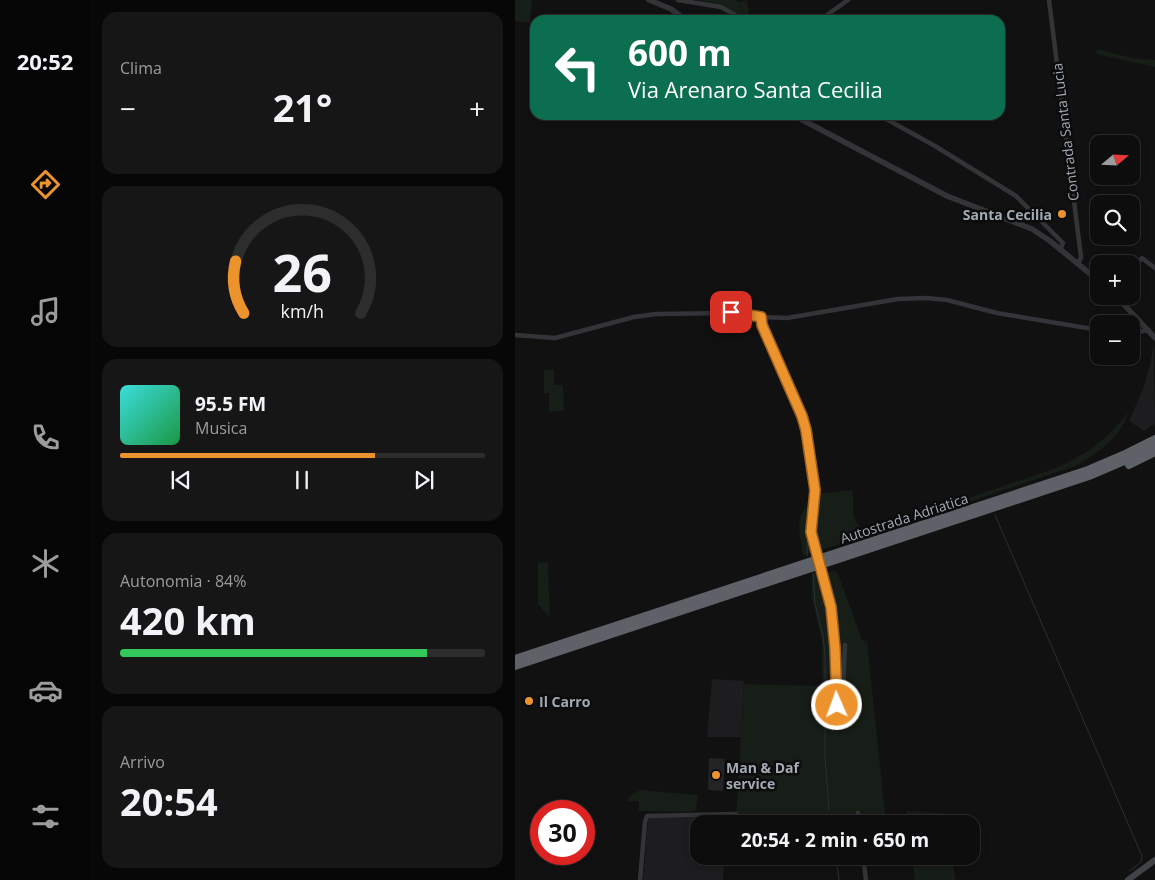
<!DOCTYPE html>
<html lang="it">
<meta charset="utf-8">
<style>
:root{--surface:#0d0d0e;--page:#161617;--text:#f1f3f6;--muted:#9a9c9e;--line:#2d2d2e;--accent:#ed932e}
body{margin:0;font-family:"Open Sans",sans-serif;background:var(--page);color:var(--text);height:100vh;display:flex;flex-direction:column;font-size:19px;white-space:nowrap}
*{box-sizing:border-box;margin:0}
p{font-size:16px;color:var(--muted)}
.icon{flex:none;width:28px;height:28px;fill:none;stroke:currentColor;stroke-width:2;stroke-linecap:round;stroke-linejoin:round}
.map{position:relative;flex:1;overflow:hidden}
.side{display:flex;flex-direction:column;gap:12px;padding:12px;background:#070708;width:425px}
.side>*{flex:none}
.guide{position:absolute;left:15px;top:15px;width:475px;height:105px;border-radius:15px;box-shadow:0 2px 8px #0003,0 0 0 1px var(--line);background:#0b6e4f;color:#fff;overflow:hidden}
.needle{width:32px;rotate:71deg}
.tools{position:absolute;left:575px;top:135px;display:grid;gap:10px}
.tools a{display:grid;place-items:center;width:50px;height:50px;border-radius:10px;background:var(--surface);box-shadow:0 2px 8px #0003,0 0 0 1px var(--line);font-size:25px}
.speed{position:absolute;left:15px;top:800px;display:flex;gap:10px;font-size:25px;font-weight:700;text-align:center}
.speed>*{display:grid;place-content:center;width:65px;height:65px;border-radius:50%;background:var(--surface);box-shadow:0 2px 8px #0003,0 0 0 1px var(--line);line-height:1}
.speed .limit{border:8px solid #d22;background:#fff;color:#111}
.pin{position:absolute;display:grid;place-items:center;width:42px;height:42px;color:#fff;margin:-21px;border-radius:10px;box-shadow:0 2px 8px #0006}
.me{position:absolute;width:55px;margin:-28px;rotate:358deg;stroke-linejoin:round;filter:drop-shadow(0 0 4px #0008)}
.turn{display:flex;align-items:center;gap:18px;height:105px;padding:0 15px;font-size:22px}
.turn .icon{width:65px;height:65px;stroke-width:2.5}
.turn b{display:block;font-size:35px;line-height:42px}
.big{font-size:38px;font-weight:700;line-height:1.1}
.side .tile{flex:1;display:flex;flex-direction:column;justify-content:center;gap:8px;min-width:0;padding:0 18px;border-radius:15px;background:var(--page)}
.side .dial{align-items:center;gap:0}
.dial svg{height:130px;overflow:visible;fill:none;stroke:var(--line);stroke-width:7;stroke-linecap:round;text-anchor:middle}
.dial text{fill:var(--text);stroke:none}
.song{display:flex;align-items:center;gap:15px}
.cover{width:60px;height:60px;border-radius:8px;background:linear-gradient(135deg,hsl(180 70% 55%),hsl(140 70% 35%))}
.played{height:5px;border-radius:2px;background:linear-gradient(90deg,var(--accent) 70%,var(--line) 70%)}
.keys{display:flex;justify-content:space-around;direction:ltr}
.heat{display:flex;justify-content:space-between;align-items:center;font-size:28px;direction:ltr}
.charge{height:8px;border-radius:4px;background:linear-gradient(90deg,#34c759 84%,var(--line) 0)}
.trip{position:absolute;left:175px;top:815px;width:290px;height:50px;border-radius:15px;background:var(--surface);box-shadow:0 2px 8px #0003,0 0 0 1px var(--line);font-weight:700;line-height:50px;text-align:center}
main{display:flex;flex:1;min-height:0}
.tabs{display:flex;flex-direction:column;width:90px;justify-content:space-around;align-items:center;background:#050506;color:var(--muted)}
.tabs .icon{width:35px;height:35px}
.tabs .on{color:var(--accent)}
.tabs b{font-size:22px;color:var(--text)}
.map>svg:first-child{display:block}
.built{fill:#1d1d1f}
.green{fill:#171d17}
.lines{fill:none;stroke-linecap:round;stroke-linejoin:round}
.stream{stroke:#283135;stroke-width:1}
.building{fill:#242426}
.minor{stroke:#323437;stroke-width:4.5}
.tertiary{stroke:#323437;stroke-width:5.5}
.secondary{stroke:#404347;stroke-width:6}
.motorway{stroke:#5e6268;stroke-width:8}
.minor-bridge{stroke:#323437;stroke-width:4.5}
.route-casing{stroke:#9a601e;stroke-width:12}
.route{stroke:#ed932e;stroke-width:9}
.poi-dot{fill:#ed932e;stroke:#0c0c0d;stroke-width:2}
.labels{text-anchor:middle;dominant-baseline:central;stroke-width:5;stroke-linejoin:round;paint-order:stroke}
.street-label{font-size:14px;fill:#a2aab3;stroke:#0c0c0d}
.poi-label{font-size:14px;font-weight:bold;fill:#a2aab3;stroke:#0c0c0d;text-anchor:start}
</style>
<main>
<nav class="tabs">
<b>20:52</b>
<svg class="icon on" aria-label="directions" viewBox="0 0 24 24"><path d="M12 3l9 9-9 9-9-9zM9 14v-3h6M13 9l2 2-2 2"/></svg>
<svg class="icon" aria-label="music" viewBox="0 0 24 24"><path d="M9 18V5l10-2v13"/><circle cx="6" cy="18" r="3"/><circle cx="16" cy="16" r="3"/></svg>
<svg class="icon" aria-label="phone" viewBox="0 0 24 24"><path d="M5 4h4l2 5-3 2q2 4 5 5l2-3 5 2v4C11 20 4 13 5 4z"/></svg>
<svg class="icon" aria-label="climate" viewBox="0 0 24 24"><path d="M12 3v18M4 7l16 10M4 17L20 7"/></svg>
<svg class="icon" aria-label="car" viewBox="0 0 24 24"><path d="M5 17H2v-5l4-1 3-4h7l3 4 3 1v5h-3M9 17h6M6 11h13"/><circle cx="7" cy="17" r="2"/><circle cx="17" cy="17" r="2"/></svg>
<svg class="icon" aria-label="filters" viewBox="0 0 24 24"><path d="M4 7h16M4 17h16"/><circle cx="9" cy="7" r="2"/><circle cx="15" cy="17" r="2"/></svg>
</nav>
<section class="side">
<div class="tile"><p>Clima</p>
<div class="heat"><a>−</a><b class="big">21°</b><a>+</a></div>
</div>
<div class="tile dial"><svg viewBox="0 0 100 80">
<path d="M14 69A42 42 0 1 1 86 69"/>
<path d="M14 69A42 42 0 0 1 9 37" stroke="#ed932e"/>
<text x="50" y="56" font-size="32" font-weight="700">26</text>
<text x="50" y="72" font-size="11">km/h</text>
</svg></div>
<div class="tile">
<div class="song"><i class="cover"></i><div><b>95.5 FM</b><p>Musica</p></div></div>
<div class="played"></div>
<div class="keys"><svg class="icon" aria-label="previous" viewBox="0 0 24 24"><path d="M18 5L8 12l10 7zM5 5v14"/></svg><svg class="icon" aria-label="pause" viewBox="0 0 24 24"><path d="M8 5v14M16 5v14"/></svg><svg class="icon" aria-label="next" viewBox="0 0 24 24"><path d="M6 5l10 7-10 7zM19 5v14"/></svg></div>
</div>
<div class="tile"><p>Autonomia · 84%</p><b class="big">420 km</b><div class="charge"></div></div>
<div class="tile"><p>Arrivo</p><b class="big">20:54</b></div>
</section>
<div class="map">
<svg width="640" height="880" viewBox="0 0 640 880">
<rect width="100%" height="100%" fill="#111112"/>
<path class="built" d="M639 344 640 424 629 431 614 421 628 389 635 365Z
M197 679 229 681 226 737H192Z
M211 817V824H184V856H209L208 880H128L133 820 135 818Z"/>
<path class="green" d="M0 0H17L15 23 0 21Z
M181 0H220L225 2 232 0 234 11 231 19 207 5Z
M582 49 617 58 640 60V67L581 54Z
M39 369V385H48L49 411 34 412V393H29V370Z
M614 412C603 440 585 452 560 466L356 535 288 555C287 543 280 522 288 511 291 507 297 504 300 501L301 494 337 490C342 510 330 518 354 532L541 468C574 453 591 440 614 412Z
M23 562 33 563 35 618 23 604Z
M322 571 347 640 352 641 370 814 345 817 341 815 221 817 229 684 307 686V640L297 599V573Z
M125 790 183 795 181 810 175 812 124 811V801H112L117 794Z
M391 811 428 813 430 824H393Z
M397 856H436L441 880H400Z"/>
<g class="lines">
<path class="stream" d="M480 515 627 856 626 862 615 871
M292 556 293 513
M298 572 300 603 308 636 310 654V757L314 810
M316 817 317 824
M321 856 324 880"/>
</g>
<path class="building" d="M194 758 210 759 208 791 193 790Z"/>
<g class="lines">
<path class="minor" d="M163 0 206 7 229 20
M534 0 566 257 563 264
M305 20 333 0
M364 115 420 146 501 196 548 243 545 250
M616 271 627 258 640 268
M246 317 247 325 287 416C293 440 300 468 300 493 300 513 292 526 299 547
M616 333 634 330
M0 335 40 338 119 317 141 314 216 313 246 317 272 318 383 299 412 298 432 300 482 313 584 330
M308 576C321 616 322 660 322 702L325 708 330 703 328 691 330 645
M343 813 344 824
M348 856 351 880
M125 880 130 822 132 816 221 814"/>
<path class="tertiary" d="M134 0 156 9 171 20
M278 115 432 196 517 229 535 241 584 281
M601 296 640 338"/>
<path class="secondary" d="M613 880 640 860"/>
<path class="motorway" d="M614 465 640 452
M0 659 573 470 608 455 640 439
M0 666 574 476 616 458 640 445"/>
<path class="minor-bridge" d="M299 547 308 576"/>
</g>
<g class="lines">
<g class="route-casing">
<path id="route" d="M216 312 246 317 247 325 287 416 291 430 300 490 296 532 316 607 320 648 322 705"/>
</g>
<use href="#route" class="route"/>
</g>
<g class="poi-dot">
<circle cx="547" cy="214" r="5"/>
<circle cx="14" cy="701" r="5"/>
<circle cx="201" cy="775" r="5"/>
</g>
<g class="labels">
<g class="street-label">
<text transform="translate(550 132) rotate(-97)">Contrada Santa Lucia</text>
<text transform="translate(389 518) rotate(-18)">Autostrada Adriatica</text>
</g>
<g class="poi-label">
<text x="537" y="214" text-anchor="end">Santa Cecilia</text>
<text x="24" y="701">Il Carro</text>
<text x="211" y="767">Man &amp; Daf<tspan x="211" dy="16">service</tspan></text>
</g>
</g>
</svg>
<div class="tools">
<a><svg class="needle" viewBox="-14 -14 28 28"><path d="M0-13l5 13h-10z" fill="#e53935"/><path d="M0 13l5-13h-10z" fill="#9a9c9e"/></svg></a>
<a><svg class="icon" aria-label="search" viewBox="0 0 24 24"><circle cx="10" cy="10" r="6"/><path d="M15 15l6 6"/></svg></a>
<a>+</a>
<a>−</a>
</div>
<div class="speed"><div class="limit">30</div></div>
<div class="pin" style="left:216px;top:312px;background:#d93025"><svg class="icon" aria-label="arrive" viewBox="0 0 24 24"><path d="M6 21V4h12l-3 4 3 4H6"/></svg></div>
<svg class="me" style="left:322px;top:705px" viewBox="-20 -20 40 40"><circle r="17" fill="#ed932e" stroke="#fff" stroke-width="3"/><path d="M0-11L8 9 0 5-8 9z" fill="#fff"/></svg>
<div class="trip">20:54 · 2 min · 650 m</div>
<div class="guide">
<div class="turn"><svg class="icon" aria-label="left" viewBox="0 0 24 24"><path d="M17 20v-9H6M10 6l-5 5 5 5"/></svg><div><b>600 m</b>Via Arenaro Santa Cecilia</div></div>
</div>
</div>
</main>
